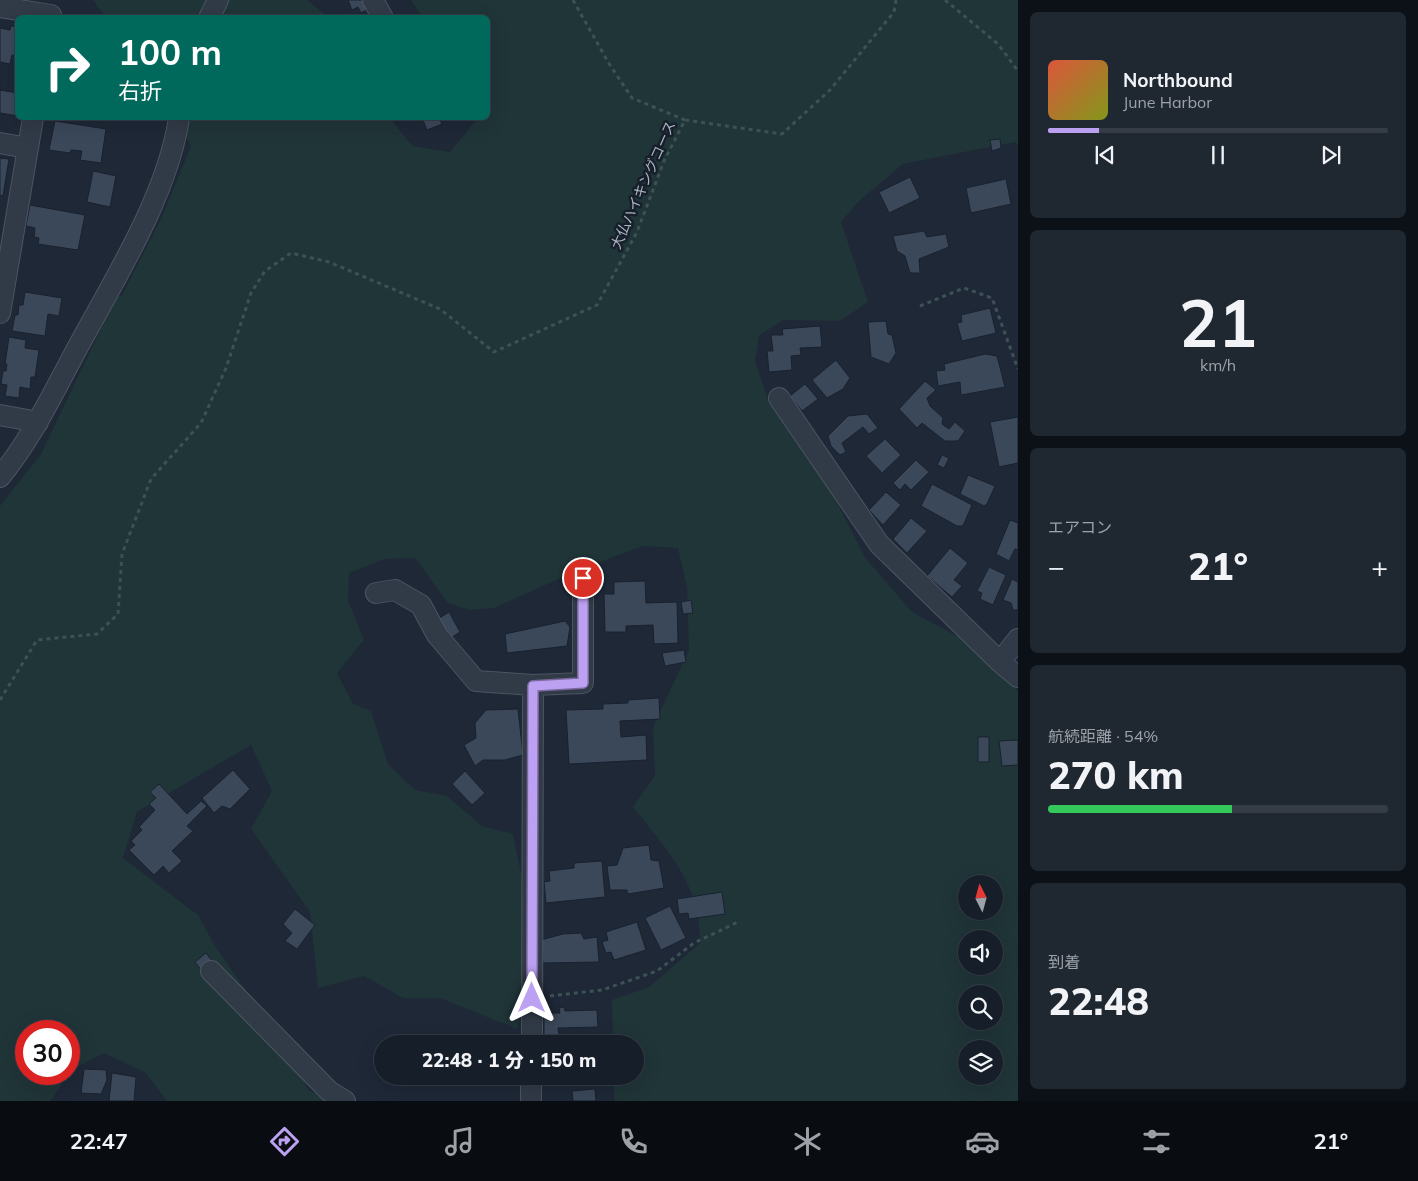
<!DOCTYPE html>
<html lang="ja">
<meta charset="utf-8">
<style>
:root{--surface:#161e29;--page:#1f2731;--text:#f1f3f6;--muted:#9ea2a8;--line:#353c46;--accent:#bca0f2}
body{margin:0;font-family:Mulish,"Noto Sans JP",sans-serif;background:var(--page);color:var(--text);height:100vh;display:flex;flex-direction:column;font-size:19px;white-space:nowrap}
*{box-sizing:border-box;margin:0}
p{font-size:16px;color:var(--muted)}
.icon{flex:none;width:28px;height:28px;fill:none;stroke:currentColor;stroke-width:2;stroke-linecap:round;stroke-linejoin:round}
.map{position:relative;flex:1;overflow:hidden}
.side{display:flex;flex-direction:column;gap:12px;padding:12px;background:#0c1017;width:400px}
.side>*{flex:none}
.guide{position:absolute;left:15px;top:15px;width:475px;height:105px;border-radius:8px;box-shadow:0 5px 20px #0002,0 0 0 1px var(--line);background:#00695c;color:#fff;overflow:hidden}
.needle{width:32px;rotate:354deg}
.controls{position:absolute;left:958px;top:875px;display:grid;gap:10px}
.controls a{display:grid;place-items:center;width:45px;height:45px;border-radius:50%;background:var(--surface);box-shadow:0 5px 20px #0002,0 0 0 1px var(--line);font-size:25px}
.speed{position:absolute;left:15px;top:1020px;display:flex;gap:10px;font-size:25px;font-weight:700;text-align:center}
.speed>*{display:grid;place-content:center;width:65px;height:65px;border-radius:50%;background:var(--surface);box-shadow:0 5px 20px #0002,0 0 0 1px var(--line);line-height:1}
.speed .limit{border:8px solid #d22;background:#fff;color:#111}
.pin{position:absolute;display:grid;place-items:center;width:42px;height:42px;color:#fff;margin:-21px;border:2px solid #fff;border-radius:50%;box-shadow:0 1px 5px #0007}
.me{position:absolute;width:55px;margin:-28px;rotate:0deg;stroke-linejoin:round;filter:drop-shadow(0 0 4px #0008)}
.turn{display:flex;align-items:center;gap:18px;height:105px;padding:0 20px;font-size:22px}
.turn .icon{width:65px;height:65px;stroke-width:2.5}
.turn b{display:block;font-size:35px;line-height:42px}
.big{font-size:38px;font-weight:800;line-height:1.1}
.side .widget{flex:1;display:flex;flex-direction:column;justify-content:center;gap:8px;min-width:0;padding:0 18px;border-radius:8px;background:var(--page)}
.side .dial{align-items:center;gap:0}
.dial b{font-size:65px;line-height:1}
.song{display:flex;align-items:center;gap:15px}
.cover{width:60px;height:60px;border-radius:8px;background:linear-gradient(135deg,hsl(10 70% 55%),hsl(70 70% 35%))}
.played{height:5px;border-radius:2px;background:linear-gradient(90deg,var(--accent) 15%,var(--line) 15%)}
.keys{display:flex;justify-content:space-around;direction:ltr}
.heat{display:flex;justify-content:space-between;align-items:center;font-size:28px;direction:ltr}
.charge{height:8px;border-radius:4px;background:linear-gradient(90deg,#34c759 54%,var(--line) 0)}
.trip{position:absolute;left:374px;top:1035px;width:270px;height:50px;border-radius:25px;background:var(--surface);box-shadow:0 5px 20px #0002,0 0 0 1px var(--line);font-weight:800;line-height:50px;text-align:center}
.tab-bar{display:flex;height:80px;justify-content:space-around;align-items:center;background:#090c10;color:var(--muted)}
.tab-bar .icon{width:35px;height:35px}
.tab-bar .current{color:var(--accent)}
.tab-bar b{font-size:22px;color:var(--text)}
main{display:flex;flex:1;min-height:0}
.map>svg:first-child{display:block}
.green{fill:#203538;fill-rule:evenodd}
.building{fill:#3b485a;stroke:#19212e}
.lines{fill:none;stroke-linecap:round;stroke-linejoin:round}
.minor-casing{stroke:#4c5563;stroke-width:22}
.path{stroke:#3d5255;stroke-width:3;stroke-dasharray:4 4;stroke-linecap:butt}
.minor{stroke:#313a47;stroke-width:20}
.route-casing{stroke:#7a689d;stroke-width:12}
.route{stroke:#bca0f2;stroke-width:9}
.labels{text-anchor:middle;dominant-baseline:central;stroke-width:5;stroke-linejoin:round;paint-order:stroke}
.street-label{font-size:14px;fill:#abb5c5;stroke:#171f2b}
</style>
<main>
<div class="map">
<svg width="1018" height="1101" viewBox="0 0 1018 1101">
<rect width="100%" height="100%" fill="#1e2837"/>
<path class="green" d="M93 0H307L328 17H105Z
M411 0H1018V146L1015 142 903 164 859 201 841 222 868 302 840 321 783 320 759 336 755 361 769 403 829 487 865 557 912 612 968 642 1018 691V1101H614V1076H635V1044H613L612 1000 649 987 701 942C699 931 699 918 696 907 686 869 657 837 633 807L655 775 653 727 689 650 687 588 678 548 643 546 576 571 494 608 470 610 448 603 415 558 384 559 349 573 348 600 364 640 337 673 353 704 371 711 388 764 415 790 447 796 482 826 513 834 523 883 532 977 517 1029 440 998H403L364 976 318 988 310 912 251 829 272 791 251 745 137 812 123 858 198 915 215 946 264 1016 279 1031 309 1091 340 1101H167L146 1073 104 1053 71 1070 69 1073V1031H26V1074H68L51 1101H0V506L41 454 117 295 121 297 162 217 191 146 176 118H390L412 146 450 152 478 118H488V18L422 17ZM966 884H994V911H966ZM966 939H994V966H966ZM966 994H994V1021H966ZM966 1049H994V1076H966Z"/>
<path class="building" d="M348 0H365L369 9 361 13 358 7 352 10Z
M11 26 18 27V56L12 55 10 64 0 62V28L10 30Z
M0 86V90L18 93V116L0 113Z
M422 118H439L442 124 427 130Z
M55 121 106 129 101 163 80 160 82 151 71 150 70 153 49 150Z
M1000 139 1001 148 992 151 990 140Z
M0 158 9 159 3 196 0 195Z
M93 171 116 176 110 207 87 202Z
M910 177 920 198 889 213 879 192Z
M1006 179 1011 204 971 213 966 188Z
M30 205 85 215 78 250 38 244 39 238 34 237 35 228 26 226Z
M924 231 927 237 946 234 949 247 919 259 920 273H910L905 256 897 251 893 236Z
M25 292 62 298 59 316 48 314 45 336 12 331 15 315H18L19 305H23Z
M990 308 996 333 962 341 957 323 962 322 961 315Z
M886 321 888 334 892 335 896 353 889 364 871 357 868 322Z
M820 326 822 347 800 348 801 355 791 356 792 370 769 372 767 351H773L771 335H783L782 329Z
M9 337 26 340 25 348 39 350 35 377H31L30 389 20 387 19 398 5 396 7 385 1 384 3 371H6L7 364H5Z
M985 354 997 356 1005 387 961 395 960 382 938 386 936 371 945 370 944 364Z
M836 360 850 378 843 389 827 398 812 380Z
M925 381 936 390 927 398 930 406 943 418 942 424 949 429 955 422 965 431 958 441H945L922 423 917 428 899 409Z
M805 384 818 399 802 411 790 396Z
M867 414 878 428 869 434 863 427 842 443 846 452 840 455 831 446 828 436 848 416Z
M1018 417V463L999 467 990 422Z
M885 439 901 455 882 473 866 456Z
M942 455 949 458 944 468 937 465Z
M916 460 929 472 911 490 905 484 900 490 893 483Z
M968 475 995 486 987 504 984 506 960 494Z
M932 484 972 505 963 526H957L921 506Z
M886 492 901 505 883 525 869 510Z
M911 518 927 531 907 553 893 539Z
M1010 520 1018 523V550L1015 549 1009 561 996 554Z
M950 548 968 563 954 580 962 586 952 597 927 576Z
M989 567 1006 575 993 605 980 599 982 593 977 591Z
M1012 579 1018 582V610H1013L1011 603 1003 600Z
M645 581 646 603 677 602 678 643 654 644 653 625 626 626V632H605L604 594H614V582Z
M691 600 693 613 683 614 681 602Z
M449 612 460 632 449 639 438 619Z
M565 621 570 627 567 646 507 653 505 634Z
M684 650 686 662 665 666 662 653Z
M659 698 660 719 620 721 621 737 646 735 647 760 569 764 566 710 603 709V704L628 703V700Z
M518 709 523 755 505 760H483L475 766 464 745 476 738 475 723 486 710Z
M978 737H989V762H978Z
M1018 740V765L1002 766 999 741Z
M233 770 250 789 230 809 222 806 214 813 202 798Z
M465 771 485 793 472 805 452 784Z
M159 784 187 814 201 801 207 806 187 826 193 831 172 851 182 861 169 873 163 866 154 875 129 850 135 845 131 841 142 830 139 827 155 810 149 804 156 798 150 792Z
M649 845 651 860 659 861 664 888 628 894 627 890H610L607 866 617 865 623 848Z
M602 861 605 897 546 903 544 882 550 881 549 871 574 868V863Z
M722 892 725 914 689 919 688 913 679 914 677 899Z
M670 906 686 938 661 950 645 918Z
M295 909 315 925 297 949 285 941 292 933 283 924Z
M637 922 646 950 614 960 611 952 606 953 602 942 608 940 606 932Z
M581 933 584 939 597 937 599 962 543 963 541 940 563 934Z
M206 953 213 962 202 971 195 962Z
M564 1007 565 1011 597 1010 598 1027 558 1028 559 1035 544 1036V1013H560L559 1008Z
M84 1069 106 1070 107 1080 101 1094 81 1093Z
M112 1073 136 1077 134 1101H109Z
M460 1076H517L518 1080 504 1081 503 1077 461 1082Z
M595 1089 596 1101H573L572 1091Z"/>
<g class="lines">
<g class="minor-casing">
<path id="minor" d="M373 0 383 18
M0 7 51 15 50 18
M209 18 218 0
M0 143 28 148
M0 313 33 118
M779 398 879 544 1000 662 1018 639
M0 415 38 422
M0 477C33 437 55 389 80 343 116 277 168 193 179 118
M376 593 395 590 421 605 437 635 476 681 533 685
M1000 662 1018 677
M211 971 329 1091 345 1101
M532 1044 533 685 583 683V577
M531 1101V1076"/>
</g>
<path class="path" d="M573 0 608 62 632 98 685 120
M945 0 998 44 1018 71
M920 306 964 288 992 298 1018 369
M0 700 37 640 97 634 118 614 122 554 151 479 201 423 226 368 251 293 265 271 291 253 329 262 440 309 494 352 597 305 637 232 664 161 685 120 782 134 830 90 894 12 896 0
M550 996 602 990 657 971 694 943 740 921"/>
<use href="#minor" class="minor"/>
</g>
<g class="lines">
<g class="route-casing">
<path id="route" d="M532 998 533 686 583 683V578"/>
</g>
<use href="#route" class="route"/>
</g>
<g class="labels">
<g class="street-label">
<text transform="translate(643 185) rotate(-66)">大仏ハイキングコース</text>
</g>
</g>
</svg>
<div class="controls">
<a><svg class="needle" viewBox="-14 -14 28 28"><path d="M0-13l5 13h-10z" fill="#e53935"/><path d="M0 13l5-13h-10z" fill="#9ea2a8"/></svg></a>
<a><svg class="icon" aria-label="sound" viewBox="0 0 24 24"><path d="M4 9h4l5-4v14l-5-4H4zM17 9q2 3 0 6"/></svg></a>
<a><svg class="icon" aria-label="search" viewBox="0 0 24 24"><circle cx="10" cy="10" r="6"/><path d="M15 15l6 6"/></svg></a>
<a><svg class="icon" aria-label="layers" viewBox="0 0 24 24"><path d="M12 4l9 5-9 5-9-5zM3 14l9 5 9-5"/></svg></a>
</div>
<div class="speed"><div class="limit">30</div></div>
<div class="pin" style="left:583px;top:578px;background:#d93025"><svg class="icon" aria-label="arrive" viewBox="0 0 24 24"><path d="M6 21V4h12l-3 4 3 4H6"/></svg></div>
<svg class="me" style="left:532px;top:998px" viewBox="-20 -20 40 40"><path d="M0-17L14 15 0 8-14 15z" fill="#bca0f2" stroke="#fff" stroke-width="4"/></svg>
<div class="trip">22:48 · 1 分 · 150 m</div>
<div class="guide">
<div class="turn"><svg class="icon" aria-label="right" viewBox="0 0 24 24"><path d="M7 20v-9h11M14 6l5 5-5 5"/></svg><div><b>100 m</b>右折</div></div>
</div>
</div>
<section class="side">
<div class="widget">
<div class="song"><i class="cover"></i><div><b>Northbound</b><p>June Harbor</p></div></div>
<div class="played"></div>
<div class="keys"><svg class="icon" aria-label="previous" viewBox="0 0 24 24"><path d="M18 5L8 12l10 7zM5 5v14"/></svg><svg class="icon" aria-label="pause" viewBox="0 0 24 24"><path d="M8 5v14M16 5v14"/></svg><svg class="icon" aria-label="next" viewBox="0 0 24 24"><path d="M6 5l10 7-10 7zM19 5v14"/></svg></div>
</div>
<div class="widget dial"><b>21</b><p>km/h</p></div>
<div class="widget"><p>エアコン</p>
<div class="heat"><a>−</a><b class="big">21°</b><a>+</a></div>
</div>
<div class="widget"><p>航続距離 · 54%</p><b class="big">270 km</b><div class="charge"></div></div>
<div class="widget"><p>到着</p><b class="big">22:48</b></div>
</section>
</main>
<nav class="tab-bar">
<b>22:47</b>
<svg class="icon current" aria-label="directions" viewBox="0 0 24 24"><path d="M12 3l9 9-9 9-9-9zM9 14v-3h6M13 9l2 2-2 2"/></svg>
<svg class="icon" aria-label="music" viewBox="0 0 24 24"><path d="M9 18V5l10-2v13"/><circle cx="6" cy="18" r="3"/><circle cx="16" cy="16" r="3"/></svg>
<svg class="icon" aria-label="phone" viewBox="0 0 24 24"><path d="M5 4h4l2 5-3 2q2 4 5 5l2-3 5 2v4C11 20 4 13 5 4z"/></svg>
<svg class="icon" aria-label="climate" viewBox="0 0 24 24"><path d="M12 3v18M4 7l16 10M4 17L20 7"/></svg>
<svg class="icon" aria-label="car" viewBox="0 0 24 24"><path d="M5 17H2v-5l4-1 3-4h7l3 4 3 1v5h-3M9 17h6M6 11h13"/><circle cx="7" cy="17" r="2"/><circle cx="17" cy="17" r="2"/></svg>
<svg class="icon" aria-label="filters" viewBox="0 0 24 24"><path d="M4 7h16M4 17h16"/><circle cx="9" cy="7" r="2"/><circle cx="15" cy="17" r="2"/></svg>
<b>21°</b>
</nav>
